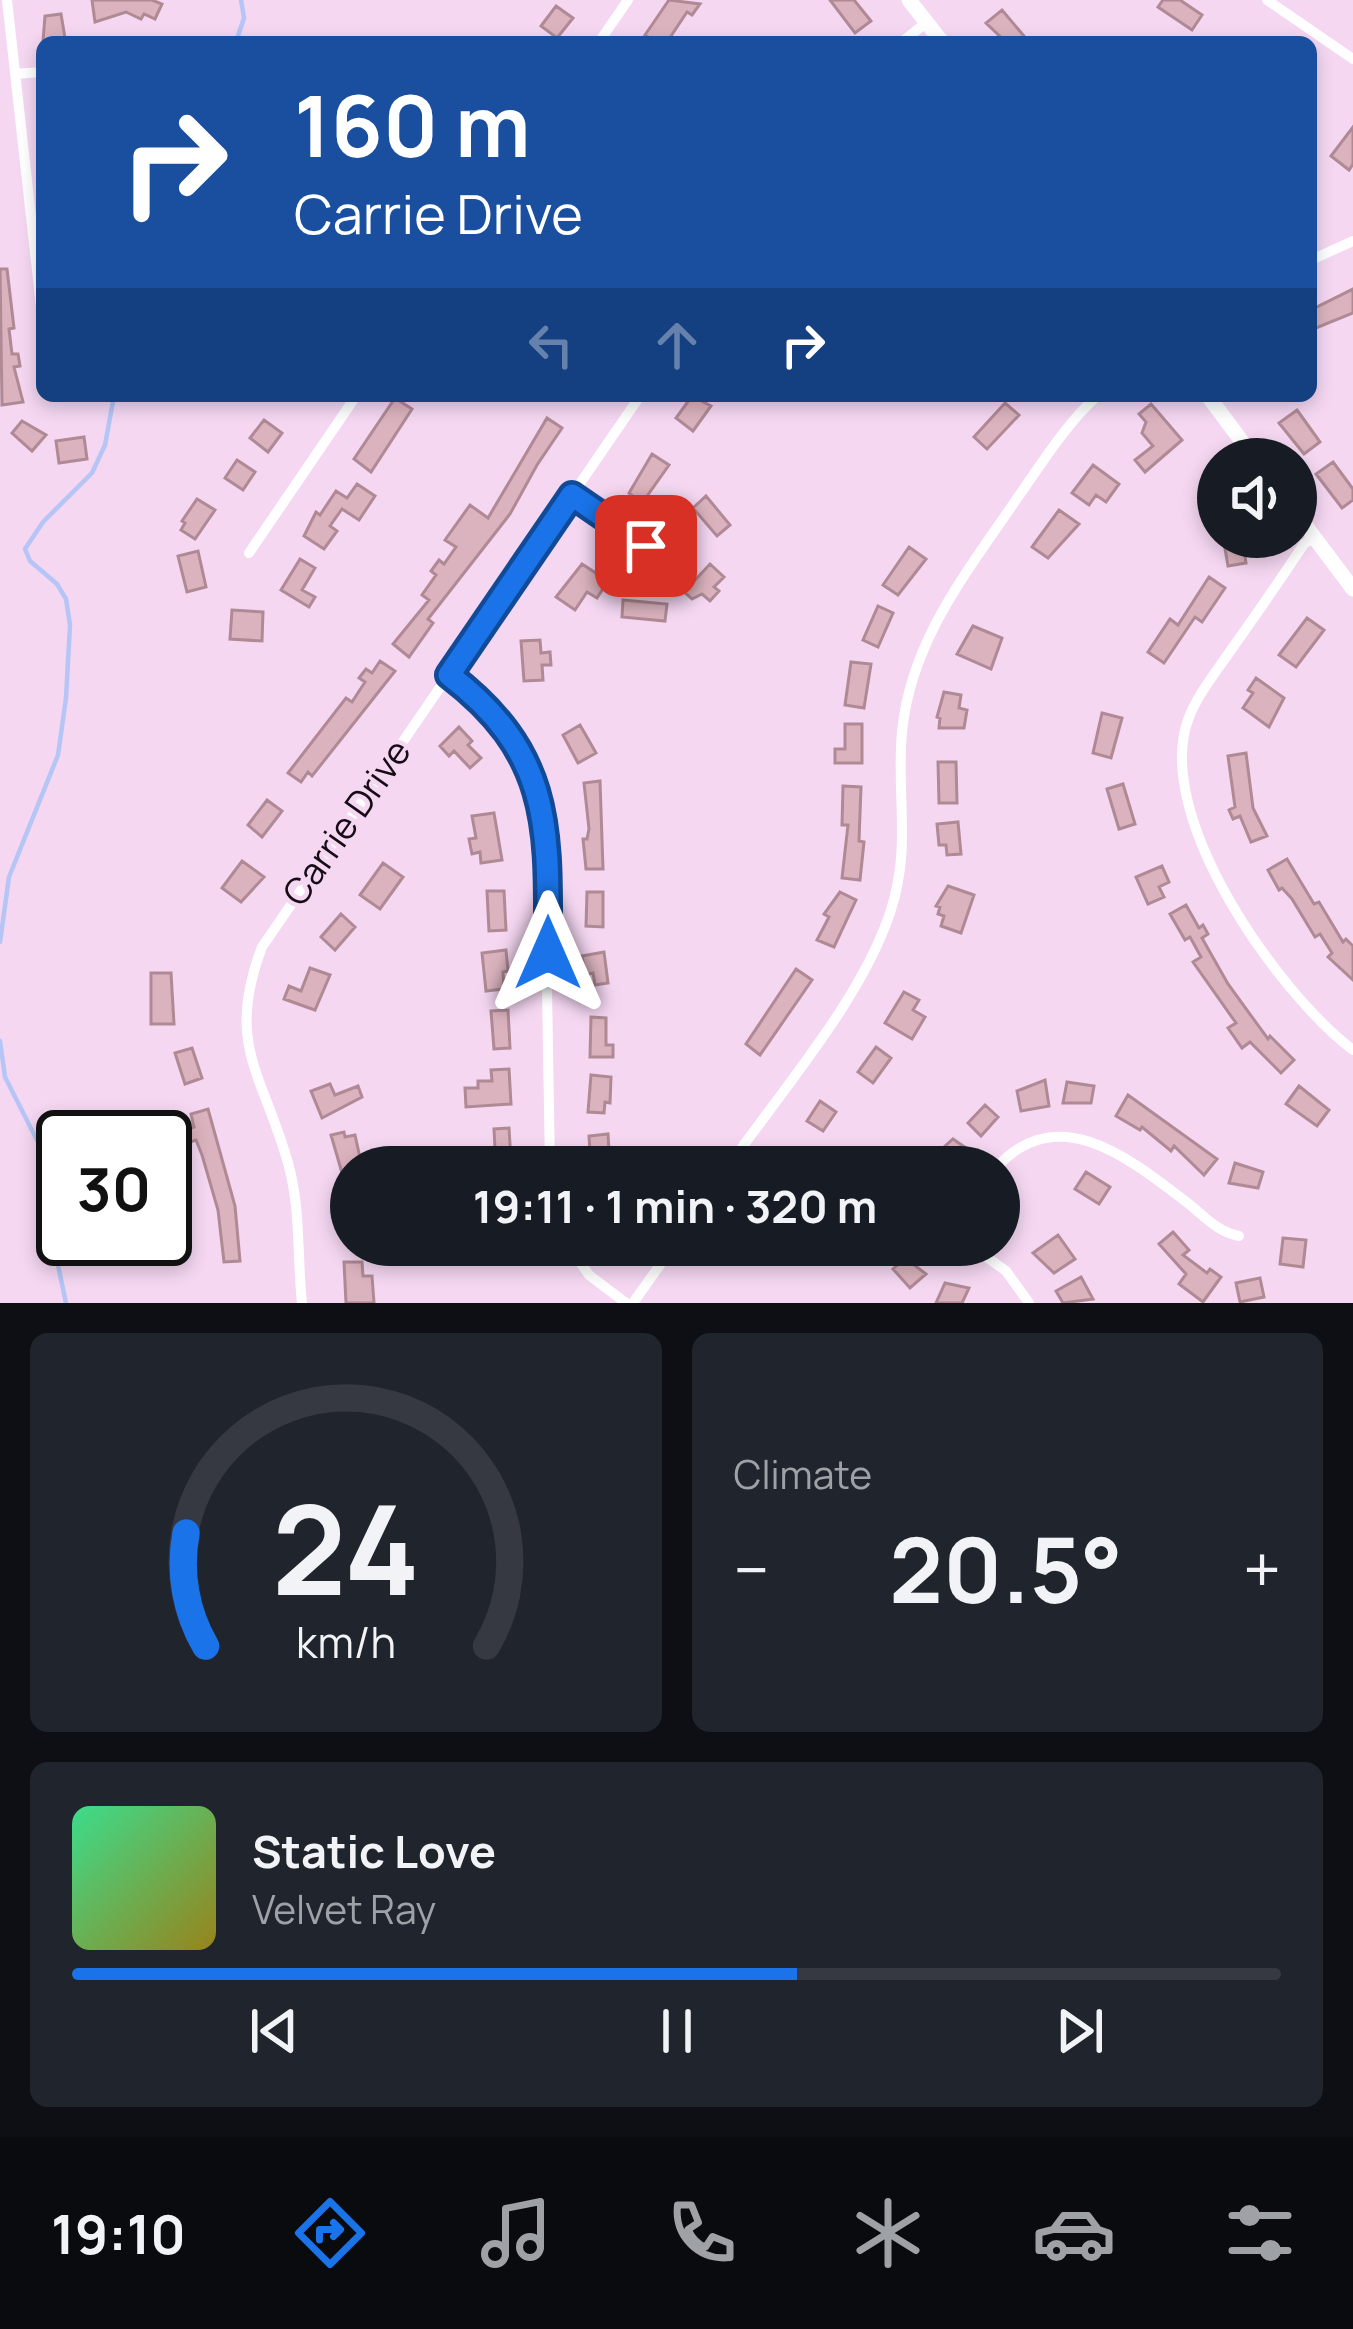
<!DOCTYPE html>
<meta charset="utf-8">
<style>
:root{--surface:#171b24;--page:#20242c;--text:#f1f3f6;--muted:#9ea1a6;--line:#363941;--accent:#1a73e8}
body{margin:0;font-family:Manrope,sans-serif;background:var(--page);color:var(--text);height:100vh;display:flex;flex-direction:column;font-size:45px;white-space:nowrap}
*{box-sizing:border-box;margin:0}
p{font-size:39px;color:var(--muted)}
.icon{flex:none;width:66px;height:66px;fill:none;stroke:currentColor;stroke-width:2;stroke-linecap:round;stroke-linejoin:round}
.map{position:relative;height:1303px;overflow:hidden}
.sheet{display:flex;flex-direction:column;gap:30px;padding:30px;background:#0d0f14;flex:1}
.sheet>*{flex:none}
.banner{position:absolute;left:36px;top:36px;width:1281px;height:366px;border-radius:18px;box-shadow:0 6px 18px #0003;background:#1a4fa0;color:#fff;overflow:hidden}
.buttons{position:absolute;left:1197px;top:438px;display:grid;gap:24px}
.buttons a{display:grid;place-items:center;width:120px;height:120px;border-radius:50%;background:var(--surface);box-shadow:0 6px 18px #0003;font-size:60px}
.speed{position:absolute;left:36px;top:1110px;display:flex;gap:24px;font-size:60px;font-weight:700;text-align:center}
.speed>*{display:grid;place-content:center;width:156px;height:156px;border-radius:50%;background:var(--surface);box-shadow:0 6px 18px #0003;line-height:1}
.speed .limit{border:6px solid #111;border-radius:18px;background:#fff;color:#111}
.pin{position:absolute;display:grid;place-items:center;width:102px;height:102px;color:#fff;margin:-51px;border-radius:24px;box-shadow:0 6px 18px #0006}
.me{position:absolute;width:132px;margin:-66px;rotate:0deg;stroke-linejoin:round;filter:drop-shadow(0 0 9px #0008)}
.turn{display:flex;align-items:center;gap:42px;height:252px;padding:0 60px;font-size:54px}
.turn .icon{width:156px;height:156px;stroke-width:2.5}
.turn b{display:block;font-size:84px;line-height:102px}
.lanes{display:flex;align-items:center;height:114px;padding:0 60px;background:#0003;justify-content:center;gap:60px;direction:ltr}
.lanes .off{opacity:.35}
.big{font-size:90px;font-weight:700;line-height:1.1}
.sheet .tile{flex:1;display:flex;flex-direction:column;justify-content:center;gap:18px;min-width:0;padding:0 42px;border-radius:18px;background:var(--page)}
.sheet .dial{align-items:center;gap:0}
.dial svg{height:312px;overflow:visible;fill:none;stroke:var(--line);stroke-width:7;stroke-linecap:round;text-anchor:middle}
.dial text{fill:var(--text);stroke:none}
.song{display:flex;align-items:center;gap:36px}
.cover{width:144px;height:144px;border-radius:18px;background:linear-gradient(135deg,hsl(150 70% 55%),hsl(50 70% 35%))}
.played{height:12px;border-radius:6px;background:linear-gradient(90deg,var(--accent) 60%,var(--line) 60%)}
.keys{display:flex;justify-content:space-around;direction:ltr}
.heat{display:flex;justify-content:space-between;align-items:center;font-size:66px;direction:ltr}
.sheet .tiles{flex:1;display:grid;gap:30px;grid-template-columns:1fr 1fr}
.tile:last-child{grid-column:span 2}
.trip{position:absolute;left:330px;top:1146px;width:690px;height:120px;border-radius:60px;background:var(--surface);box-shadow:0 6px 18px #0003;font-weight:700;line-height:120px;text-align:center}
.tab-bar{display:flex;height:192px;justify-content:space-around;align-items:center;background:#090b0e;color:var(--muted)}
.tab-bar .icon{width:84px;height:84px}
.tab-bar .selected{color:var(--accent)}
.tab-bar b{font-size:54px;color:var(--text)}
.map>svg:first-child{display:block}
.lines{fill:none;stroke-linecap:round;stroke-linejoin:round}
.stream{stroke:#b4c5f6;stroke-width:4.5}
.building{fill:#dbb3bf;stroke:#af8a95;stroke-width:3}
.street{stroke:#fff;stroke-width:10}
.secondary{stroke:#fff;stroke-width:15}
.route-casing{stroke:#114b97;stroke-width:30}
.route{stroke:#1a73e8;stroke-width:21}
.labels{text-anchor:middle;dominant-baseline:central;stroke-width:9;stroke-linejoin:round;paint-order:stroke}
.street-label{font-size:36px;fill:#150c15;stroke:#f5d7f2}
</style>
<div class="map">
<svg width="1353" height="1303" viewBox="0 0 1353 1303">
<rect width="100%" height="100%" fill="#f5d7f2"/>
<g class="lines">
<path class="stream" d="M236 42 244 18 241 0
M0 942 9 877 58 755 66 698 70 625 66 599 57 584 30 561 25 549 43 522 92 473 105 445 114 396
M0 1041 5 1077 44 1154 50 1181 55 1251 66 1303"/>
</g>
<path class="building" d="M92 0H152L162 4 155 19 144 14 141 19 126 12 95 22Z
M669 0 700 4 692 15 687 12 667 42H655L645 35Z
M830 0H854L871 21 855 33Z
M1163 0H1180L1202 15 1192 30 1158 7Z
M556 6 573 18 557 38 541 26Z
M1002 10 1029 42H1006L986 23Z
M61 14 65 38 43 41 45 16Z
M1353 127V164L1349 170 1331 156Z
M0 269H7L14 328 9 329 12 354H18L20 366 14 367 23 402 2 405Z
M1353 289V313L1311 330V310Z
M692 396 711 406 693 431 676 418Z
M395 398 412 409 371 472 354 459Z
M1005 403 1019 415 987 449 974 437Z
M1151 404 1182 440 1145 472 1135 460 1153 446 1142 433 1146 422 1139 414Z
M1297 410 1320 442 1304 454 1279 423Z
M547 418 562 428 537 465 510 514 428 619 433 623 409 657 393 644 429 600 422 595 436 575 431 571 439 560 444 564 456 547 445 540 470 505 488 518Z
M264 420 282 433 268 452 250 438Z
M22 421 46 435 32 451 12 433Z
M84 437 87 459 59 463 56 441Z
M652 454 669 465 642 503 629 493Z
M237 460 255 472 243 490 225 478Z
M1333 462 1353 489V500L1342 508 1316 474Z
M1093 465 1119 484 1106 502 1096 495 1089 505 1072 493Z
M357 484 375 496 359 520 342 509 330 526 337 531 324 549 304 536 316 512 320 515 336 491 347 498Z
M706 496 730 525 717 536 693 508Z
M197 499 215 510 195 539 181 530 185 523 182 521Z
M1059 510 1079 524 1048 558 1032 547Z
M1223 537H1242L1246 563 1228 566Z
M909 547 926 559 898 595 883 585Z
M198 551 206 587 187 592 178 556Z
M300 559 315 568 302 590 315 597 309 607 281 590Z
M582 564 608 581 597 598 587 592 575 610 556 597Z
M710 564 724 577 714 587 719 591 710 601 702 594 692 599 684 592Z
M1209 577 1225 588 1202 622 1195 617 1164 663 1148 652 1170 619 1178 625Z
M623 600 667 604 665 621 622 617Z
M878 606 893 613 878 647 863 640Z
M232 610 263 612 262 641 230 639Z
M1307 618 1324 630 1296 667 1279 655Z
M973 626 1002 638 991 669 957 654Z
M540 640 541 653 550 652 551 665H542L543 680 524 681 521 641Z
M380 661 395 671 312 776 308 772 301 782 288 773 346 698 352 702 365 682 359 678 366 669 372 673Z
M851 662 871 664 864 708 845 705Z
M1256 678 1284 698 1269 727 1243 708 1253 693 1248 690Z
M944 692 961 695 959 708 967 710 964 728H939L940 718 937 717Z
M1102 713 1122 718 1111 758 1093 753Z
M845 724H862V763H835V749H845Z
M580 725 596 753 578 763 563 735Z
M459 727 472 741 468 745 481 758 470 768 454 751 449 756 440 746Z
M1246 753 1253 808 1267 836 1251 842 1240 816 1233 819 1229 810 1235 807 1228 756Z
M938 762H956L957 803H939Z
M600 781 603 869H586L583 839H587L589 829 584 783Z
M1123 784 1135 824 1119 829 1107 789Z
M843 786 861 787 859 841 864 842 860 880 842 878 848 825H842Z
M267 800 282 811 262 837 248 825Z
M494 813 502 860 481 863 480 852 472 854 469 839 476 838 472 816Z
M958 822 961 854 947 855 946 845H939L937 824Z
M1287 859 1314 904 1319 902 1343 942 1346 939 1353 946V980L1328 957 1332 953 1320 934 1315 937 1292 899 1282 888 1279 890 1268 870Z
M242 861 264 877 241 902 222 888Z
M383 863 403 877 380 909 360 895Z
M1162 866 1169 882 1159 887 1164 897 1148 904 1136 877Z
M948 886 974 895 961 933 941 926 944 916 938 914 940 907 936 906Z
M487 891H504L506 930 489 931Z
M587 892H603V927L586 926Z
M840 892 856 900 834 947 817 940 829 917 824 914Z
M1186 905 1199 928 1203 925 1208 934 1202 938 1228 984 1268 1039 1270 1036 1294 1060 1281 1073 1250 1042 1242 1048 1228 1028 1236 1023 1193 962 1201 957 1190 937 1185 940 1170 914Z
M341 914 355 927 335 950 321 937Z
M506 950 508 971 503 972 504 989 486 991 482 953Z
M604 952 608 983 595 985 593 973 585 975 582 956Z
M310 968 330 975 315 1010 284 999 289 986 301 991Z
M796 969 812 980 760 1055 746 1044Z
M151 973H171L174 1024H151Z
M904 992 919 1000 913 1010 925 1017 912 1039 885 1023Z
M508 1010 510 1048 494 1049 491 1011Z
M591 1017 606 1018V1045H613V1057H590Z
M876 1047 891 1058 873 1083 858 1072Z
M192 1048 202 1078 185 1084 175 1053Z
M509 1069 511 1104 466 1107 465 1088H478V1081H492L491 1070Z
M591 1075 611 1077 610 1103 605 1102 604 1113 588 1112Z
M1045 1080 1049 1106 1021 1111 1017 1091Z
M1067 1082 1094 1086 1091 1103H1063Z
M330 1084 335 1095 358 1086 362 1097 322 1118 311 1091Z
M1299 1086 1329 1110 1317 1126 1286 1104Z
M1128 1095 1217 1159 1204 1175 1174 1146 1171 1151 1142 1127 1140 1130 1116 1116Z
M820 1101 836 1112 823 1131 807 1121Z
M985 1105 998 1117 981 1136 968 1123Z
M208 1109 235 1206 240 1261 224 1262 218 1210 202 1155 196 1140 190 1142 186 1130 194 1127 191 1114Z
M509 1128 511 1161 484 1163 483 1150 495 1149 494 1129Z
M344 1132 345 1137 355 1135 362 1167H351V1190H347L331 1135Z
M608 1134 610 1167H591L589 1136Z
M953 1139 969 1150 956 1167H947L933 1157Z
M1235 1163 1263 1172 1258 1188 1229 1183Z
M1086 1172 1110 1187 1099 1204 1075 1189Z
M1173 1232 1189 1250 1183 1255 1207 1273 1210 1269 1221 1277 1203 1302 1179 1284 1186 1274 1159 1244Z
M1058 1235 1075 1259 1054 1273 1033 1253Z
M1283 1238 1306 1240 1303 1267 1280 1264Z
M905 1258 926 1274 910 1288 893 1269Z
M344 1262H362L363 1276H372L374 1303H346Z
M1081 1277 1093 1299 1063 1303 1056 1291Z
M1260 1278 1264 1297 1240 1302 1236 1283Z
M945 1283 969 1288 962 1303H936Z"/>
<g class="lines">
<path class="street" d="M7 0 42 316
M1267 0 1353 59
M599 42 628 0
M902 42 927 22
M15 74 42 72
M1311 260 1353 241
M572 495 646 546
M1314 537 1304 544C1280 580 1256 615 1231 650 1216 672 1197 695 1188 720 1153 818 1279 994 1353 1050
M249 553 356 396
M449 675C497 711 528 755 544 813L550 1167
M728 1167C781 1091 861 1000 890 913 912 847 896 796 902 732 911 639 968 571 1018 497 1042 463 1066 424 1097 396
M997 1167C1058 1100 1130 1159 1185 1201 1204 1215 1215 1231 1239 1236
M568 1245 589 1275 626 1303
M970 1245 1006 1271 1029 1303
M302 1303C297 1257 301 1208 288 1163 263 1074 225 1045 262 947L640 396
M633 1303 674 1245"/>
<path class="secondary" d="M909 0 942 42
M1208 396 1255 459
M1296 513 1353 589"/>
</g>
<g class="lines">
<g class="route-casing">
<path id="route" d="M548 953C548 832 555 756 449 675L572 495 646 546"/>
</g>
<use href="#route" class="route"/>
</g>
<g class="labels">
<g class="street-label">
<text transform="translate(346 822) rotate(-55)">Carrie Drive</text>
</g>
</g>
</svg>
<div class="buttons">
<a><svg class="icon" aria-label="sound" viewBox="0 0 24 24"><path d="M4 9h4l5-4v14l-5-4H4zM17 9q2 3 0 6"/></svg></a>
</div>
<div class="speed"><div class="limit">30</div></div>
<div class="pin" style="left:646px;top:546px;background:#d93025"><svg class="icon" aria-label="arrive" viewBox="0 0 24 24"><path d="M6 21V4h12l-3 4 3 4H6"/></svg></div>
<svg class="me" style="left:548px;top:953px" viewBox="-20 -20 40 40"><path d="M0-17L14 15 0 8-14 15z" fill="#1a73e8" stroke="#fff" stroke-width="4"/></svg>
<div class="trip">19:11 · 1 min · 320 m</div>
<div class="banner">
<div class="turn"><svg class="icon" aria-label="right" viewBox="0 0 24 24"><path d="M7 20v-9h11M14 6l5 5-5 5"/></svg><div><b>160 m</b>Carrie Drive</div></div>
<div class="lanes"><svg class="icon off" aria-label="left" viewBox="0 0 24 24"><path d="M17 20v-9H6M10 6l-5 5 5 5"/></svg><svg class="icon off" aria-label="ahead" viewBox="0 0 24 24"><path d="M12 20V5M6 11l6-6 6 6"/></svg><svg class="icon" aria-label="right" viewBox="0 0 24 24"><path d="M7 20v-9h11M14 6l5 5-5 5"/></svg></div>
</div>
</div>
<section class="sheet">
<div class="tiles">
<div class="tile dial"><svg viewBox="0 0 100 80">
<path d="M14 69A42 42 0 1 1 86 69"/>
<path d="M14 69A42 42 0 0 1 9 40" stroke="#1a73e8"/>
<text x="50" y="56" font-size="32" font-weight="700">24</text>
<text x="50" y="72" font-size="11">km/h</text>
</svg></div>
<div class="tile"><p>Climate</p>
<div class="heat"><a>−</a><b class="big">20.5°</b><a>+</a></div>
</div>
<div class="tile">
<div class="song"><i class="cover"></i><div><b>Static Love</b><p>Velvet Ray</p></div></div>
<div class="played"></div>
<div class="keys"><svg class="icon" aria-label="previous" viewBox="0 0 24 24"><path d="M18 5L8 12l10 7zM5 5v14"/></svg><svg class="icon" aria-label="pause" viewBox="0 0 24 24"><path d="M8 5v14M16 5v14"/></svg><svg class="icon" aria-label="next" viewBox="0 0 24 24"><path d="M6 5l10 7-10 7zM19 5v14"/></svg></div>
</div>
</div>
</section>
<nav class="tab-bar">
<b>19:10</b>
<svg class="icon selected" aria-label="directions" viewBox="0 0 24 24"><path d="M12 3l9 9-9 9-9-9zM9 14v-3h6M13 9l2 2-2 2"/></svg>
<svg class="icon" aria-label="music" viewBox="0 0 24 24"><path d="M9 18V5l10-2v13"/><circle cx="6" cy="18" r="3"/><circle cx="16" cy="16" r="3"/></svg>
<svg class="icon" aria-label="phone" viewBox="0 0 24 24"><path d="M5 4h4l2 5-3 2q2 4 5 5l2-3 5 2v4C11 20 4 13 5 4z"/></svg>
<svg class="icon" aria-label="climate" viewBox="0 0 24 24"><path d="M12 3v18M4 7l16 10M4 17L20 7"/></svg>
<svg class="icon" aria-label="car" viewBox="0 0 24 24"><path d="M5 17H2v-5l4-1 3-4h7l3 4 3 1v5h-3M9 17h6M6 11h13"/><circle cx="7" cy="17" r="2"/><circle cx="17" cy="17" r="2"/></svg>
<svg class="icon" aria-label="filters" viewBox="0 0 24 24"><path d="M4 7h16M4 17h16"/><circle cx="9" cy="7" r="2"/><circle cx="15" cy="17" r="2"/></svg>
</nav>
